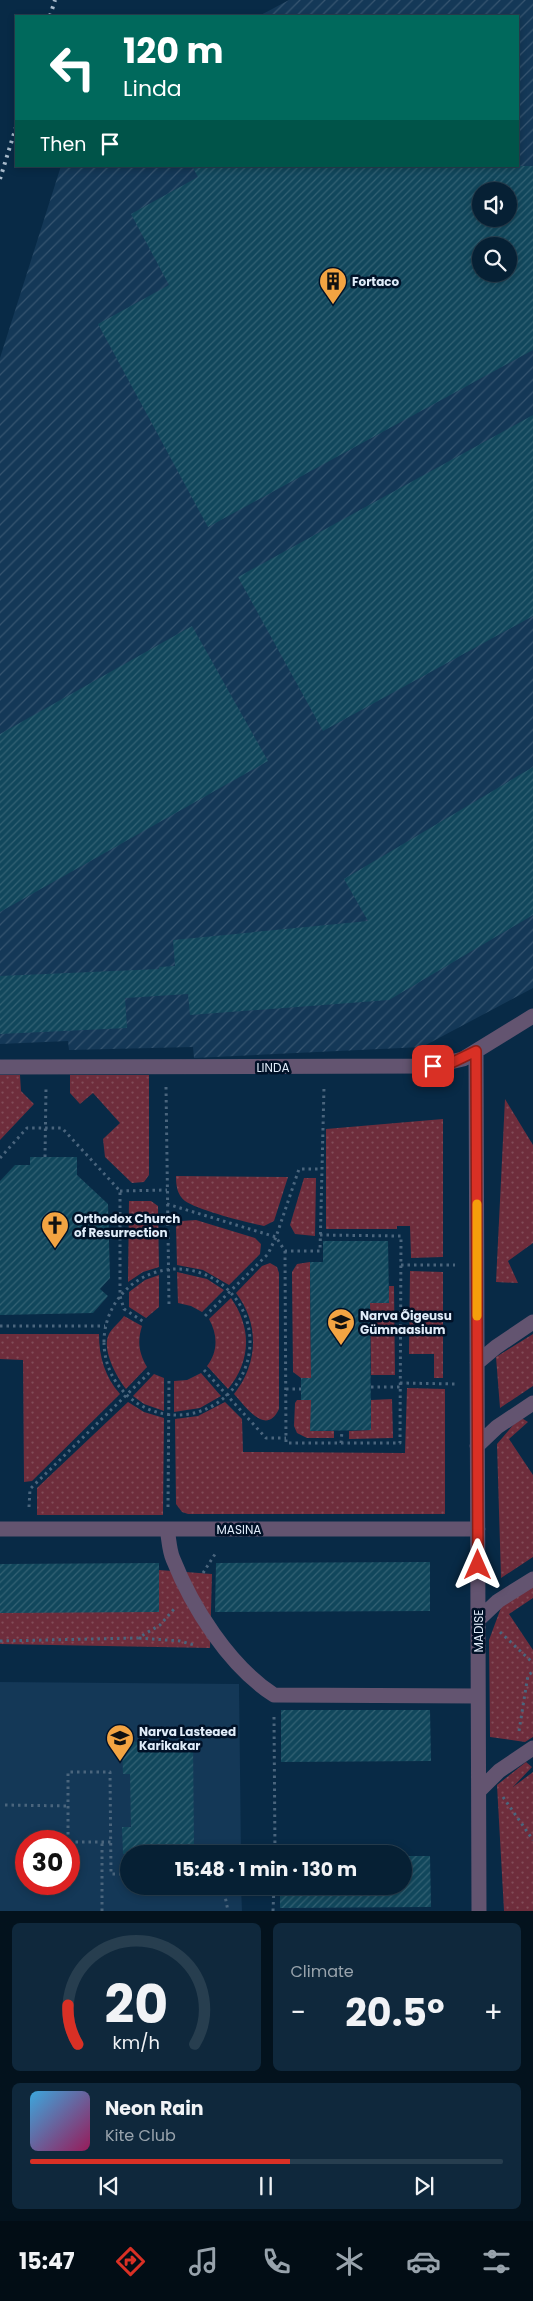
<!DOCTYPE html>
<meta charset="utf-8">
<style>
:root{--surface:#062034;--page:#0f283c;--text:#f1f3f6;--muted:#98a3ac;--line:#273e4f;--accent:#d93025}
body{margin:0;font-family:Poppins,sans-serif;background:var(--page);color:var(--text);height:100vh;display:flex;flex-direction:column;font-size:19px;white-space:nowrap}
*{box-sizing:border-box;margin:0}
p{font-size:16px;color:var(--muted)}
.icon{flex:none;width:28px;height:28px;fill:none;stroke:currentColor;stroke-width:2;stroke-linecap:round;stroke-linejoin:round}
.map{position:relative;height:1911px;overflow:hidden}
.details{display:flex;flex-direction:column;gap:12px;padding:12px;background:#03121d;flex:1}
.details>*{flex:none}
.guide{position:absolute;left:15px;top:15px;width:504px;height:152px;border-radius:0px;box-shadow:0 2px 8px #0003,0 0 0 1px var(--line);background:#00695c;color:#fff;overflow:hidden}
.controls{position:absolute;left:472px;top:182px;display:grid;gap:10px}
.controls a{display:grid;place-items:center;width:45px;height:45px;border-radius:50%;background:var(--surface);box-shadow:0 2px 8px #0003,0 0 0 1px var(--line);font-size:25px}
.speed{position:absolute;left:15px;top:1830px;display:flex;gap:10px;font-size:25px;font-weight:700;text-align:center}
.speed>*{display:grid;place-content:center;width:65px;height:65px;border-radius:50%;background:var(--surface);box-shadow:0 2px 8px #0003,0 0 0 1px var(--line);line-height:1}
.speed .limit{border:8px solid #d22;background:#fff;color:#111}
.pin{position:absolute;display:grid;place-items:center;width:42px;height:42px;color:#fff;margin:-21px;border-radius:10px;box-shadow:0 2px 8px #0006}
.me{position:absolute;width:55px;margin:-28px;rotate:0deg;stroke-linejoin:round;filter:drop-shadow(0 0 4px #0008)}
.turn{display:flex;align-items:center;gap:18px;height:105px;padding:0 25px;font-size:22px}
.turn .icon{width:65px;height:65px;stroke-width:2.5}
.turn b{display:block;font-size:35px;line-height:42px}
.then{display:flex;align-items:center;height:48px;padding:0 25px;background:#0003;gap:10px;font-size:19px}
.big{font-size:38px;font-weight:700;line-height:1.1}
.details .widget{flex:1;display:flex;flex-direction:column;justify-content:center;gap:8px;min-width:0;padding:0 18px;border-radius:8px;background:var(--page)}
.details .dial{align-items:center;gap:0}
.dial svg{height:130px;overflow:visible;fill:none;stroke:var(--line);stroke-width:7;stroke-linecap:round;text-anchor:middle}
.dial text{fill:var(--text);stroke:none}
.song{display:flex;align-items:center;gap:15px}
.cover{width:60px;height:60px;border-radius:8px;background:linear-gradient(135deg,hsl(200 70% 55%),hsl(330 70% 35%))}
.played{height:5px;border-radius:2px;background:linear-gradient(90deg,var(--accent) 55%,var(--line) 55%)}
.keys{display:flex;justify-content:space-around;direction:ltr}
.heat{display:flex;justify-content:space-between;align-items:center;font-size:28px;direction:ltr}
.details .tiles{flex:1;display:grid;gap:12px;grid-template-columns:1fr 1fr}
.widget:last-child{grid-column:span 2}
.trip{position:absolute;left:120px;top:1845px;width:292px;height:50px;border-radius:25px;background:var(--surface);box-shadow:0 2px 8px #0003,0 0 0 1px var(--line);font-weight:700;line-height:50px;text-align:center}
.menu{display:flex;height:80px;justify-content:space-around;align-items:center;background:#020d15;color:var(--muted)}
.menu .icon{width:35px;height:35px}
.menu .active{color:var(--accent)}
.menu b{font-size:22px;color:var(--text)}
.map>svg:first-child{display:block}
.built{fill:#143857;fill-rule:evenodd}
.industrial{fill:url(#industrial-furrows);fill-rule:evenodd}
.grass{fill:url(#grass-dots)}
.building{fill:url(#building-hatch);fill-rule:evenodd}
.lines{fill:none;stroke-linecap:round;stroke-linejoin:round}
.path{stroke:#4a657d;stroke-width:3;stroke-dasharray:2.5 4;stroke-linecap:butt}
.minor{stroke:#635470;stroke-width:15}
.rail{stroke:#a8bacb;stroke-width:4;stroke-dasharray:2.5 5;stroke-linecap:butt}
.route-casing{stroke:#8d1f18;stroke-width:12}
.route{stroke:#d93025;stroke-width:9}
.slow{stroke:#f59e0b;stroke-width:9}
.labels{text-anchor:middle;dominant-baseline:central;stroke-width:5;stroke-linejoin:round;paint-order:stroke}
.poi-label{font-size:12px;font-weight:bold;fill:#e0ecf9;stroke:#001127;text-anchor:start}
.street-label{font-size:12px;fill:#e0ecf9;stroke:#001127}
</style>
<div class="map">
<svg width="533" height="1911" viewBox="0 0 533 1911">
<defs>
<pattern id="industrial-furrows" width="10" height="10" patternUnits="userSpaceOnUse" patternTransform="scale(1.25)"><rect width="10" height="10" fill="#143857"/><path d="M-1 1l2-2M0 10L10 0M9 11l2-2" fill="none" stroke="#365570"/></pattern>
<pattern id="grass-dots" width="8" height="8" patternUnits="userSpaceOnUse" patternTransform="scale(1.25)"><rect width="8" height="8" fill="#6e2d3c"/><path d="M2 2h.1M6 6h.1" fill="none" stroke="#824c59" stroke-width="1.8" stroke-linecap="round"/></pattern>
<pattern id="building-hatch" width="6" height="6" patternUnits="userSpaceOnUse" patternTransform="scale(1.25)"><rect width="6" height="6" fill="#11475c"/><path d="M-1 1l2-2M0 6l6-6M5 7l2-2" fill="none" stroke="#336274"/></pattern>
</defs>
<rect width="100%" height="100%" fill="#082a46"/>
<path class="built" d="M0 1682 239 1684 241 1854H129V1886H241L242 1911H0ZM26 1841H69V1884H26Z"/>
<path class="industrial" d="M289 0H533V988L422 1047 194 1058 193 1047 69 1050 68 1041 0 1044V358L61 166H518V16H259ZM481 191H509V219H481ZM481 246H509V274H481Z"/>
<path class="grass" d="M0 1075H20L21 1091 34 1104 0 1140Z
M70 1075H149V1175L144 1182 132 1183 105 1157 103 1139 120 1123 93 1093 80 1104 70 1093Z
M505 1099 533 1145V1243L508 1261 518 1283 496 1282Z
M443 1119V1257L411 1258 410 1226H397V1229H326V1129Z
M176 1176 288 1177 274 1221 264 1226C248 1223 198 1210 185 1201 177 1195 176 1185 176 1176Z
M304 1178H316L315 1236 295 1234 290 1225Z
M129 1201H151L158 1206 159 1267 143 1272 128 1282Z
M196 1220 255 1238 261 1244 260 1254 229 1285 203 1270 177 1265 176 1227 181 1221Z
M310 1262 311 1378H301L293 1372 292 1272 297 1264Z
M270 1263 277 1267 279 1273V1409C266 1437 245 1406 234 1394 258 1364 260 1324 236 1293L262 1266Z
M410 1271 443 1272V1378H434V1354H409Z
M177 1272 207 1279 224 1290 202 1312 191 1306 178 1303Z
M159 1275V1307L146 1318 129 1307V1292L145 1280Z
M389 1286H394L395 1375H371L370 1303 388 1302Z
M231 1298C252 1328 251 1361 228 1389L207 1366C218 1352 218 1335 209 1319Z
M124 1316 142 1326C137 1342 139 1353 147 1367L126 1389C117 1378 101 1349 109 1334 112 1328 120 1322 124 1316Z
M0 1334H99C99 1357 105 1377 120 1394L32 1481 24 1482 23 1360 0 1359Z
M533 1334V1386L500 1408 496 1357Z
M201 1373 221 1396 200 1408 174 1412V1381L187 1380Z
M154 1374 164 1378V1411L144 1404 133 1396Z
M407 1388 445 1389V1514H188L182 1512 176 1504 175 1419 198 1416 225 1402 242 1419 243 1452 405 1453Z
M392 1399 393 1438 349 1439V1431L371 1430V1400Z
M297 1400H311V1431H334V1438H307L297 1433 294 1426 295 1403Z
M128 1402 144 1412 164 1418 163 1515H37V1488Z
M520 1417 528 1422 509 1439 533 1475V1557L501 1578 497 1444Z
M159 1570 212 1574 210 1648 0 1644V1613Z
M533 1587V1598L509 1614 533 1650V1737L525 1742 490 1737 489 1640 502 1605Z
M526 1762 532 1767 513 1787 533 1772V1911H504L497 1785Z"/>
<path class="building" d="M192 166H533V350L208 527 98 324 169 285 131 214 198 177ZM481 191H509V219H481ZM481 246H509V274H481Z
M533 415V616L323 731 238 577Z
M192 626 268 761 0 912V734Z
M533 767V915L389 1000 190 1015 188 994 125 998 127 1028 0 1034V976L159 969V967L175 966 173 940 368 921 344 879Z
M30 1157H77V1175L108 1204 110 1278 100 1289 108 1296 93 1313 0 1315V1181L15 1165H30Z
M323 1241H388L389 1303H370L371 1430 310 1431 311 1400H301V1378H311L310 1262H323Z
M430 1562V1611L215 1612 216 1563Z
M159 1563V1612L0 1613V1564Z
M281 1710H430L431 1761 281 1762Z
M193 1741 194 1854H123L122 1827H131L130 1774H123L122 1742Z
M404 1856H430L431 1907 280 1908V1886H404Z"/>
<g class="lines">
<path class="path" d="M166 1087 169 1304
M45 1157 46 1088
M0 1158 27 1128H62L120 1191V1296L124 1309 144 1322
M120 1191 167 1190
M167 1204 276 1237 285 1251H320L324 1087
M285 1251 286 1443H400L401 1236 320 1235
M401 1265H455
M104 1342a73 73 0 1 1 146 0a73 73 0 1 1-146 0Z
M205 1316 268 1254 276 1237 299 1169H320
M0 1326H105
M204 1370 266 1438H286
M400 1383 456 1384
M371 1387H400
M286 1389H301
M341 1443 342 1431
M29 1507 30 1489 151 1371
M168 1507 169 1380
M203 1573 217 1551
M500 1632 533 1663
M139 1638 180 1641 194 1645
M0 1641 138 1638 160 1625 174 1609
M274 1717 275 1854
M519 1731 528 1675 533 1672
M503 1797 533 1840
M5 1805 68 1806
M68 1841V1772H110L111 1874H129
M69 1842H111
M223 1886 228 1911
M102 1911V1842
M273 1911 274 1886"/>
<path class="minor" d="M476 1051 479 1911
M0 1067 433 1066 463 1059 533 1016
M477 1363 496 1347 533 1322
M477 1446 497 1427 533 1403
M0 1529H478
M167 1529C169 1538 169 1550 173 1559 192 1607 229 1666 274 1695L478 1696
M478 1620 498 1601 533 1579
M479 1791 499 1771 533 1748"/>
<path class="rail" d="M50 16 55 0
M0 179 16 127"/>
</g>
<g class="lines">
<g class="route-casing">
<path id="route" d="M433 1066 449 1064 476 1051 478 1565"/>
</g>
<use href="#route" class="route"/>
<path class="slow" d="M477 1204V1316"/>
</g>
<defs>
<g id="building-pin" transform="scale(1.4375)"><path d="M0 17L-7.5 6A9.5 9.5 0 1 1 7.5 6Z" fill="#f3a442" stroke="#001127"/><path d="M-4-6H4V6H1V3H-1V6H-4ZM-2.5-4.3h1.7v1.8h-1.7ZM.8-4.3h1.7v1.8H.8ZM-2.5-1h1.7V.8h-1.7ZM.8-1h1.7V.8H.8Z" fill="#111"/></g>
<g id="church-pin" transform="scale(1.4375)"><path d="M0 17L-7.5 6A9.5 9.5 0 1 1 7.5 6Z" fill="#f3a442" stroke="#001127"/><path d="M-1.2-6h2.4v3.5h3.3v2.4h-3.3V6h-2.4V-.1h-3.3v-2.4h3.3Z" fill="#111"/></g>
<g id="school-pin" transform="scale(1.4375)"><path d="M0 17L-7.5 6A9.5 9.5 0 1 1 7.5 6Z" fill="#f3a442" stroke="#001127"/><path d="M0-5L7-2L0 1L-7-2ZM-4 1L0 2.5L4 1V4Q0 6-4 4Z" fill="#111"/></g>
</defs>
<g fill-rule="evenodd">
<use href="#building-pin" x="333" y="281"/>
<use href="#church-pin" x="55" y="1225"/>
<use href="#school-pin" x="341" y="1322"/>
<use href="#school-pin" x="120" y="1738"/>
</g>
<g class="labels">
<g class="poi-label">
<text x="352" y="281">Fortaco</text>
<text x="74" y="1218">Orthodox Church<tspan x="74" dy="14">of Resurrection</tspan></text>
<text x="360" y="1315">Narva Õigeusu<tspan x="360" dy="14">Gümnaasium</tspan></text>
<text x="139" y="1731">Narva Lasteaed<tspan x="139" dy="14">Karikakar</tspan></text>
</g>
<g class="street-label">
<text x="273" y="1067">LINDA</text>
<text x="239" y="1529">MASINA</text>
<text transform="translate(478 1631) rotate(-90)">MADISE</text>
</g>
</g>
</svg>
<div class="controls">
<a><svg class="icon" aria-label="sound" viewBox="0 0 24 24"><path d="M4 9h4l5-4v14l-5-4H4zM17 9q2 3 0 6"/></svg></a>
<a><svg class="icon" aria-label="search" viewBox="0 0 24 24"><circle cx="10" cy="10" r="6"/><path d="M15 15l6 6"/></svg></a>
</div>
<div class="speed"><div class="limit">30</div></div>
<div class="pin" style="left:433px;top:1066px;background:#d93025"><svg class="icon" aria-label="arrive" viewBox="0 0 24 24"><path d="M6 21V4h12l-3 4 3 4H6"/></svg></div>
<svg class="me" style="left:478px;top:1565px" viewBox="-20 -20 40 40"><path d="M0-17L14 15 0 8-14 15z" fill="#d93025" stroke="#fff" stroke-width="4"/></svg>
<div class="trip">15:48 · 1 min · 130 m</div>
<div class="guide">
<div class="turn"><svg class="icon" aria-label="left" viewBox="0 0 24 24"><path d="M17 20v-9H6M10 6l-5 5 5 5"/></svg><div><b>120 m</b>Linda</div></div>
<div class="then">Then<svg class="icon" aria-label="arrive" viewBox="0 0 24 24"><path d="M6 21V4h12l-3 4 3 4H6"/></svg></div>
</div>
</div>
<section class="details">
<div class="tiles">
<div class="widget dial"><svg viewBox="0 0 100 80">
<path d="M14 69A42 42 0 1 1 86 69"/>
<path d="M14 69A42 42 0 0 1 8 45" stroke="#d93025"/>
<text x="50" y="56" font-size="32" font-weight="700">20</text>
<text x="50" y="72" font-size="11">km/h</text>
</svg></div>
<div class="widget"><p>Climate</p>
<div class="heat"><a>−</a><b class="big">20.5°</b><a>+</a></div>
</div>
<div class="widget">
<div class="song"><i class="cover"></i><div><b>Neon Rain</b><p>Kite Club</p></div></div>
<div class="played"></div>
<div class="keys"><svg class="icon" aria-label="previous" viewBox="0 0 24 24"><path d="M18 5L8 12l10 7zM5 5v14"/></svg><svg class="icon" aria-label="pause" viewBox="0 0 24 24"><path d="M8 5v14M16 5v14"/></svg><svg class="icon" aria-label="next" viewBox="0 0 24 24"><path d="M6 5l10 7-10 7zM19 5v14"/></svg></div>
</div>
</div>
</section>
<nav class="menu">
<b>15:47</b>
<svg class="icon active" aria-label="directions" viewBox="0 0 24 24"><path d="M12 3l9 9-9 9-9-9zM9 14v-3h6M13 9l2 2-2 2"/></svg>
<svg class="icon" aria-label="music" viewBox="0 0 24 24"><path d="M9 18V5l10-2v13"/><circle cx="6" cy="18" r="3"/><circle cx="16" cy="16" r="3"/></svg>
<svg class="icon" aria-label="phone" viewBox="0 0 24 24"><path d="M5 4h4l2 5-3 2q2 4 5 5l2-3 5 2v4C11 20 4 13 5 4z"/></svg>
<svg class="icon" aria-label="climate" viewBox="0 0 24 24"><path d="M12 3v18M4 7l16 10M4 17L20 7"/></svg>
<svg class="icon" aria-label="car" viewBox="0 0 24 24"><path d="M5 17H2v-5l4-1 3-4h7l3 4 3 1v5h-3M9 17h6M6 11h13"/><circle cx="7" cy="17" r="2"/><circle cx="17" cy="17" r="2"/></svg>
<svg class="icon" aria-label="filters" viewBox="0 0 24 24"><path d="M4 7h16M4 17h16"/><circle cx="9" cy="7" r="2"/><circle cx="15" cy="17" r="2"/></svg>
</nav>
